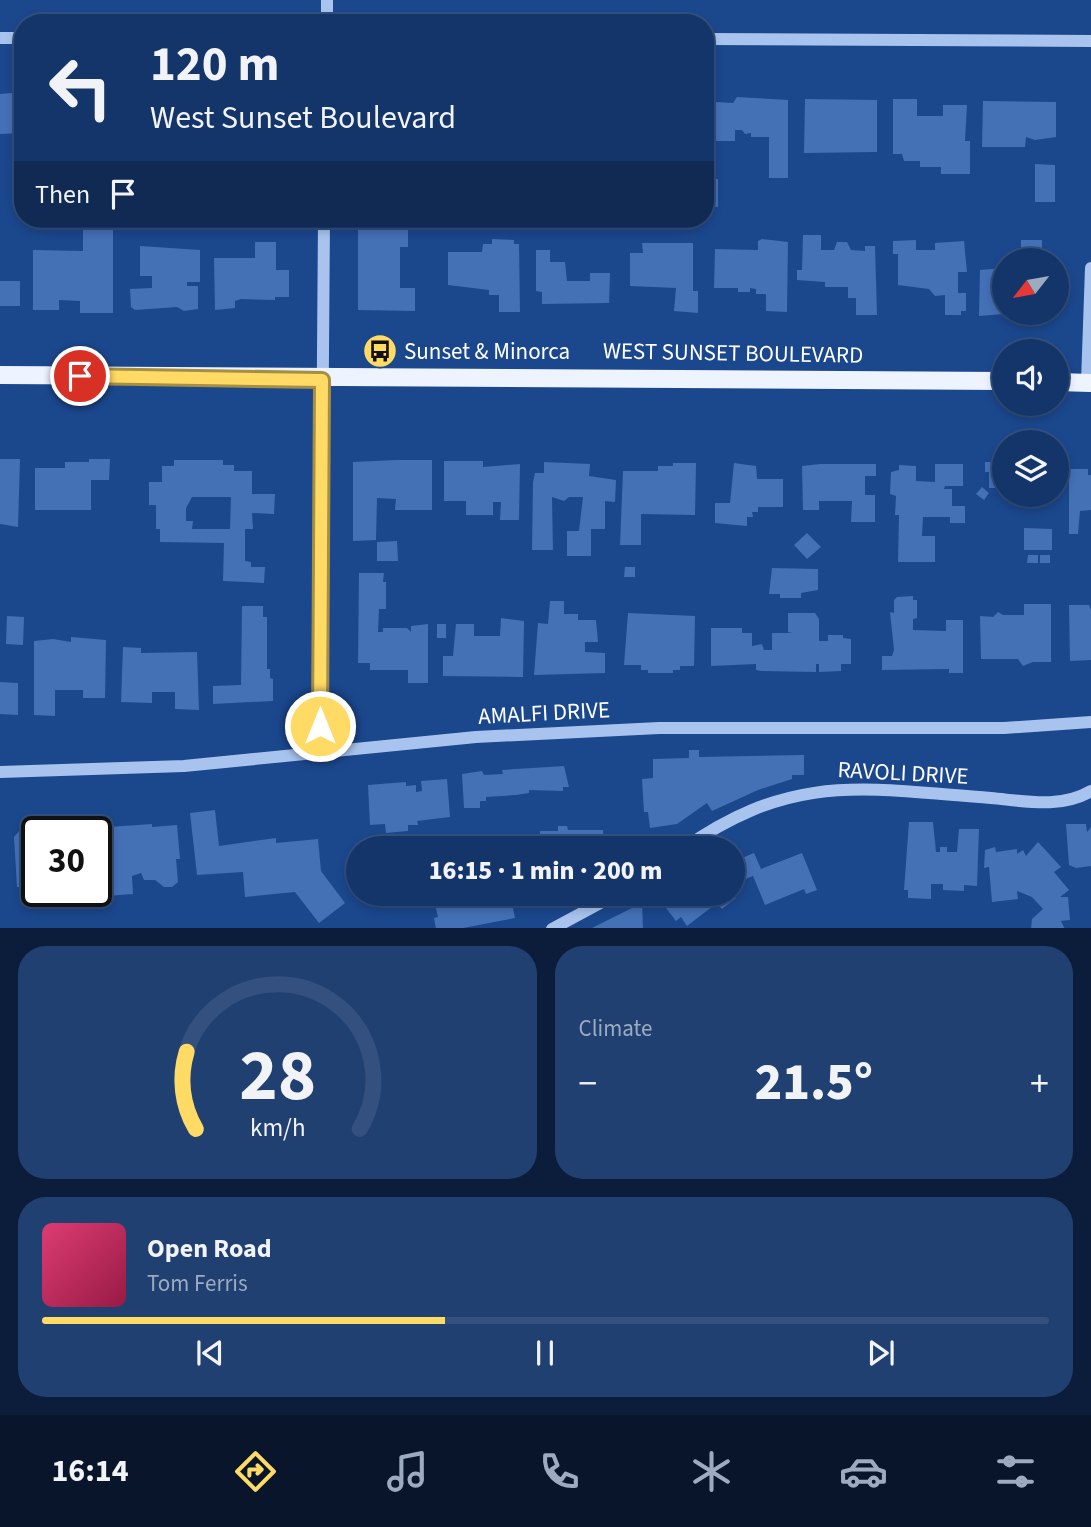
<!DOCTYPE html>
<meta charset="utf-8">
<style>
:root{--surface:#14356a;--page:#214072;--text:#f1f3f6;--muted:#9dabc1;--line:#33507e;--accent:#ffda65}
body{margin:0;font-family:"Source Sans 3",sans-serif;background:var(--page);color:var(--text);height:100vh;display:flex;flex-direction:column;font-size:26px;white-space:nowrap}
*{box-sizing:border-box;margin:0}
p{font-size:23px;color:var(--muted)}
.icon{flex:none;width:38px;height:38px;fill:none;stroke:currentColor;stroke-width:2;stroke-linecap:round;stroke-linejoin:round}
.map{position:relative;height:928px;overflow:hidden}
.drawer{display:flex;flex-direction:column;gap:18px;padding:18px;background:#0b1d3a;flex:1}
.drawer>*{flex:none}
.hud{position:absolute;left:14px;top:14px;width:700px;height:214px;border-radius:28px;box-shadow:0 4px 10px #0003,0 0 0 2px var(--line);background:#14356a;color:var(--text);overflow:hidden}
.needle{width:46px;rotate:239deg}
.tools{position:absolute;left:992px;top:248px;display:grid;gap:14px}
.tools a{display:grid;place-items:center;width:77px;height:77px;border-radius:50%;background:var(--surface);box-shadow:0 4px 10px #0003,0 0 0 2px var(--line);font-size:35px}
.speed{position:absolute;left:21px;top:816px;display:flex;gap:14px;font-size:35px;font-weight:700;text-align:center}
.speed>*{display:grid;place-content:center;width:91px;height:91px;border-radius:50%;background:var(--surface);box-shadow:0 4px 10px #0003,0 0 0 2px var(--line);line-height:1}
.speed .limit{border:4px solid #111;border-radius:10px;background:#fff;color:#111}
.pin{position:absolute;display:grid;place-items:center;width:60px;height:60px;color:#fff;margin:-30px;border:4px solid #fff;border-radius:50%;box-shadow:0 2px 7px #0007}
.me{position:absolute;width:77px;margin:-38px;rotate:0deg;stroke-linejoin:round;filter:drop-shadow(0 0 5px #0008)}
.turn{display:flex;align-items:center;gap:24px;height:147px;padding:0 21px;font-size:32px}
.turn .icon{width:91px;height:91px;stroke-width:2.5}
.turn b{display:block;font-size:49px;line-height:60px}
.then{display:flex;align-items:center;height:66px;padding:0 21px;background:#0003;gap:14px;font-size:26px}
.big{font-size:52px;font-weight:800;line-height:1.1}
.drawer .card{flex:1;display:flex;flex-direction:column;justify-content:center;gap:10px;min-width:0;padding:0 24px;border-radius:28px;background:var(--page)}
.drawer .dial{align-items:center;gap:0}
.dial svg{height:182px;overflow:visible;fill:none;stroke:var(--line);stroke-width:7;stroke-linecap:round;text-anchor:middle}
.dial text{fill:var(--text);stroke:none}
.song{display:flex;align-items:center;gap:21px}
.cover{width:84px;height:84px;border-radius:10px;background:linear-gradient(135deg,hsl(340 70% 55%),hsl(340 70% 35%))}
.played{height:7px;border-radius:4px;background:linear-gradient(90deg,var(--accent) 40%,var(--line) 40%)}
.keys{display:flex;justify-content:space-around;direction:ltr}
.heat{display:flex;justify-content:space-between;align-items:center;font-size:38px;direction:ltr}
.drawer .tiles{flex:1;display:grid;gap:18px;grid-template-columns:1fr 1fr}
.card:last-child{grid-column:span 2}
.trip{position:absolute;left:346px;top:836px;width:399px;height:70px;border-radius:35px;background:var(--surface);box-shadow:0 4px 10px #0003,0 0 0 2px var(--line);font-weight:800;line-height:70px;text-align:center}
.tab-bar{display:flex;height:112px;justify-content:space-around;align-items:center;background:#08152a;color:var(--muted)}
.tab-bar .icon{width:49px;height:49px}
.tab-bar .selected{color:var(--accent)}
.tab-bar b{font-size:32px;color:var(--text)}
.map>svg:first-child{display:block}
.building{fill:#4470b6;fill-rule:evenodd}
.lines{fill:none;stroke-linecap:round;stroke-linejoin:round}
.minor{stroke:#a8c4ee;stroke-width:12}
.major{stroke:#eef4ff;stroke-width:18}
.route-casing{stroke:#a68e42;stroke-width:18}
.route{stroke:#ffda65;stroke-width:12}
.labels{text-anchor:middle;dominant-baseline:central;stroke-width:6;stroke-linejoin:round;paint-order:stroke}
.poi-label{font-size:23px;fill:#fff;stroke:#1b478d;text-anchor:start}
.street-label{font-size:23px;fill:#fff;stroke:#1b478d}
</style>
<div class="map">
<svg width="1091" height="929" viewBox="0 0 1091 929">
<rect width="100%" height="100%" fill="#1b478d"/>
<path class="building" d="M23 92V133L0 134V94Z
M737 97 788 100V178H769V137H751V133L745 134 742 130H735V141H715L716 102 733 103Z
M805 99 877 100V152L804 153Z
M893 99H917V116H943V105H967L965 141H970V174H941V167H920V161H904L902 154H893Z
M983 101 1056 102V137L1035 140 1026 137 1025 147H982Z
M1035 164 1055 165V202H1035Z
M705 179H718V207L705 206Z
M532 219H572L571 230 532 227Z
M83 225H113V313H80V301L59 300V310H33V250L83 251Z
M358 225 400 227V230H408V247H400V288H415V311L358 310Z
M803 235H821V250H834L837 242H847L851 250 865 251V246H875L877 315H856V298H848V287H825V282L797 280V270H802Z
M492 239 514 240V244H519L520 312H499V295H489V290L448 285V252H482L483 244H492Z
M762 239 788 242 787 312 766 311V294H756V289L750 288V292H738V288H714L715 249 758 250V241Z
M916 240V250H935V243L964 241 967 272H958V293H966V311H961V315H945V295L935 296 929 289 898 285V254H893V241Z
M1021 240H1042V261L1021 259Z
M255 242H276V270H289V297H275V300L241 299 235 301V308L215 310 214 258H255Z
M642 243H693V291H698V313L674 311 676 288 630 286V253H643Z
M140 246 200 250V282H187V286H198V309L184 311 177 307 135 310 131 307 130 289 152 288V276H140Z
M536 250H550V262H565L567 281H590V273H610L609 303 542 304V292L536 291Z
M1004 268V314L979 316 980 270Z
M0 281H20V306H0Z
M0 459H20L18 527 0 524Z
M89 459H110L109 480H91V510H35V468H65V462H89Z
M174 460H223V465H234V471H252V494H275L274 514 252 513 253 529H245V561L251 562V567H265L264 583 223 581 224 543 160 542V529H156V505H149V482H162V466H174ZM192 497H231L230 529H192L193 521H186V508Z
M396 460H432V510H395L396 499 377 498 376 540 353 541V462Z
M444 461H483V467L520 464 519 520H500L501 502H493V515H466V501H444Z
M544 462 590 464 589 476 616 480 615 502 605 501V529H591V556H567V531H579L583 497H569L564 501 552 497 553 550H532L533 482 535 473H544Z
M985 462H1000V467H1004V488H989V472H985Z
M673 463H696L695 515 641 514V545H620L623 471H658V466H673Z
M734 463 756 466 757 479H783V507H758V512H752L753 517H747V526L715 523V503H730Z
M820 464H876V476H865V495H875V522H851L852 501H819V510H803L802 466Z
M935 464H963V486H945L944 489H952V506H965V523H950V517H923L922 536H935V562H898L899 515H895L896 496 890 494 891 472 899 470V465L916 466V481L935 482Z
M1069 469H1088V475H1091V510L1080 511 1078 534H1069Z
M982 487 989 493 984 500 976 494Z
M1015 495H1039V503L1028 505V502H1015Z
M1024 528 1052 529V550H1024Z
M807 533 821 547 807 559 794 545Z
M397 541 398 561H377V542Z
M1028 555H1038V563H1027Z
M1040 555H1050V563H1040Z
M625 567H635V577H624Z
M772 568 818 569V590L801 593V598H780V594H769Z
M359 573H384L383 582H386V609H379L378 632H383V628H407L411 632V626L428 624V683H408V670H370V663H358Z
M913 596V600H917V618L913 619V630L946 631V620H963V673H949V669L882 670V656H892L894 650 890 612 894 613V600L897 597Z
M550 601H564V614H578V620H596L598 642H585V652L605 653V673L534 675 538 623 548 624Z
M1024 604H1051V662H1033L1023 666 1018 659H981L980 616 993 617 998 612 1003 615H1024Z
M1069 605H1089L1091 610V660L1070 661Z
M242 606H263V617H267V669H270V678L273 679V701L213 704V686L241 685Z
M628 613 695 616 694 666H680V670H673V673H648V670H641V665H624Z
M788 613H815L819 619V641H828V635H843V638L851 639V664H841V671L819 672V664H816V672L761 671 756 670V664L711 666V628H742V633H752V646L762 644 764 650H772V633H792L788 632Z
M7 616 24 617 23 645 6 644Z
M501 618 524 621 523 677 443 676V656H453L456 624H474V636H500Z
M437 624H446V638H437Z
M71 637 106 640 105 698H83V690H55V716L34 715V641L53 639 71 642Z
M123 647 141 648V653L197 652 199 710 175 709V692H152V703L121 702Z
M0 682 18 683V715L0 714Z
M689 750H699V757L804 755V775H792V779L758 790 712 811 707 803 677 824 650 828 648 812H644L642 779 653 778V759L689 758Z
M564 766 569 787H563V791L529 790V793L516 795 486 797V801H480V808H464L462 774 482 771 484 775 503 774 502 770Z
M447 779 450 817 417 821 418 825H408V831L386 833 385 824 370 825 368 785 406 782V786L416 785V792L422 791 421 781Z
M215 810 219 846 276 838V843L318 839 321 871 345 903 319 923 295 892 245 897 243 872 197 875 190 813Z
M909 822H933L936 852H940V847H947V852H957L959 829H979L977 886 964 885V891L943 890V884H931V899L908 898V890H904Z
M152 824V827L177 825 180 859H176L178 882 172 887H164L155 880H144L141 873 132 876 133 894 106 896 103 849 108 848 109 827Z
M1066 824H1086L1087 832 1091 827V866L1076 868 1069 865Z
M558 826H567L568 830H603L604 849H540V831H558Z
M26 828H42V831H37V887H17L14 837 21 829Z
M1038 842 1061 867 1054 872 1069 890 1060 897H1068L1070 920 1061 921 1065 929H1031L1032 919 1043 909 1032 897 1017 891 1018 899 992 902 989 867 984 868 985 850 995 847 996 852 1017 849V854L1023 850 1026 856Z
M754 853 761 869 802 853 817 890 806 894 804 889 765 905 753 876 743 880 735 861Z
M437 894H452V897L489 894 491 897V894H510L515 918 458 929H436L434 918 438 917 434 901 438 900Z
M664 894H733L736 898 722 909 717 903 687 926 681 917 676 921 666 908 671 904Z
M642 903 643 929H590Z"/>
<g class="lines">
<path class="minor" d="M327 0V23
M0 38H23
M705 39 1091 41
M1087 382 1091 268
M320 752 324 219
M0 772 184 766 476 737 659 728H1004L1091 722
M683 849C794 771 865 789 991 798 1024 801 1061 809 1091 791
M552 929 617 894"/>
<path class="major" d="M0 375C335 380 670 376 1004 381
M1057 382 1091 383"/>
</g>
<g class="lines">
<g class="route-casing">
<path id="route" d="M80 376 322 380 320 726"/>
</g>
<use href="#route" class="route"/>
</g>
<defs>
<g id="bus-disc" transform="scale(1.75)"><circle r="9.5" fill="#ffda65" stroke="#1b478d"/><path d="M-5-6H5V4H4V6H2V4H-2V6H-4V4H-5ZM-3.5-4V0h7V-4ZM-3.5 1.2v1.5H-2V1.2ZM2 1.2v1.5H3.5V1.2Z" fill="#111"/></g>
</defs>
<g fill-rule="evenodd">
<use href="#bus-disc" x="380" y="351"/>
</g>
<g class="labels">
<g class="poi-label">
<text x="404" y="351">Sunset &amp; Minorca</text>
</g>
<g class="street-label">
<text transform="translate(733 353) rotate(1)">WEST SUNSET BOULEVARD</text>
<text transform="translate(544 713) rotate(-3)">AMALFI DRIVE</text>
<text transform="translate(903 773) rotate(3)">RAVOLI DRIVE</text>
</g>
</g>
</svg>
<div class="tools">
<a><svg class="needle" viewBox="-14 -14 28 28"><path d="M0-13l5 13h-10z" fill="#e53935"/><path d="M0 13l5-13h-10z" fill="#9dabc1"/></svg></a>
<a><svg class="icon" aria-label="sound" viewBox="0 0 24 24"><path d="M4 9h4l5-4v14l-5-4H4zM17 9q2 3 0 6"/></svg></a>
<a><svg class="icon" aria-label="layers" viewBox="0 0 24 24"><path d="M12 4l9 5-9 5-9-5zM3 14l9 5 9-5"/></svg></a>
</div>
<div class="speed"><div class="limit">30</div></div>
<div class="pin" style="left:80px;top:376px;background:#d93025"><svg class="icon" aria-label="arrive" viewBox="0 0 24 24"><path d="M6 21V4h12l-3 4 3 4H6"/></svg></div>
<svg class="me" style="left:320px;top:726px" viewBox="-20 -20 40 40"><circle r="17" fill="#ffda65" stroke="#fff" stroke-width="3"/><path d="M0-11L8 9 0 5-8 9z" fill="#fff"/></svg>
<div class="trip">16:15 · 1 min · 200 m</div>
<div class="hud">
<div class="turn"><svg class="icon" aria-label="left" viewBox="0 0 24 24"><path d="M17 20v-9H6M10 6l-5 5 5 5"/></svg><div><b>120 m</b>West Sunset Boulevard</div></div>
<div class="then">Then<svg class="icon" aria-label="arrive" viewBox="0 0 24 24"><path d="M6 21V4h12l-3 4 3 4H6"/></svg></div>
</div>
</div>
<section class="drawer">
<div class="tiles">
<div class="card dial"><svg viewBox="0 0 100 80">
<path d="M14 69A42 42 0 1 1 86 69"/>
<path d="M14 69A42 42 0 0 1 10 35" stroke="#ffda65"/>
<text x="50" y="56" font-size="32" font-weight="700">28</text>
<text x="50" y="72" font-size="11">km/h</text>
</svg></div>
<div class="card"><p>Climate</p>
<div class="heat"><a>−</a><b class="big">21.5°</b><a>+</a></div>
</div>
<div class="card">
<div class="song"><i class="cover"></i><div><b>Open Road</b><p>Tom Ferris</p></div></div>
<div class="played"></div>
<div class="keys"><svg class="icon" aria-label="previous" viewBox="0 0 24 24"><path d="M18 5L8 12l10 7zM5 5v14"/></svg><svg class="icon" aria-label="pause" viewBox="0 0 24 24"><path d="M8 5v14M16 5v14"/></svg><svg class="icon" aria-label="next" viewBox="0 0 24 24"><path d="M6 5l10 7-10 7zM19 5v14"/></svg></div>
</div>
</div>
</section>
<nav class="tab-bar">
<b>16:14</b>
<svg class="icon selected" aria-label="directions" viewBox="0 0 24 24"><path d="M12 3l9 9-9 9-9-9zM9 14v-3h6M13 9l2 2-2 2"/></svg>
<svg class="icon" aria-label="music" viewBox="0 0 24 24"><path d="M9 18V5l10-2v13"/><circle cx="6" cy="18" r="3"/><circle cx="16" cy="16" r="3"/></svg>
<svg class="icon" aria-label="phone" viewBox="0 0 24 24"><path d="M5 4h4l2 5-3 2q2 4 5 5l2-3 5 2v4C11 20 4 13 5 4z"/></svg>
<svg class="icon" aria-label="climate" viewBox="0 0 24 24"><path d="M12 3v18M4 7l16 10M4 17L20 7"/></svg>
<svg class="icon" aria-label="car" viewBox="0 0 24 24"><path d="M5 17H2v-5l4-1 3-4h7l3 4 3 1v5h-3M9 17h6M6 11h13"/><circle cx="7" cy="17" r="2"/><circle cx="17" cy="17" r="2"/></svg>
<svg class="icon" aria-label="filters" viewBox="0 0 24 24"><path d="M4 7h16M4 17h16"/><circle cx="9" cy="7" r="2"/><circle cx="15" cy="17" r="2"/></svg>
</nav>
